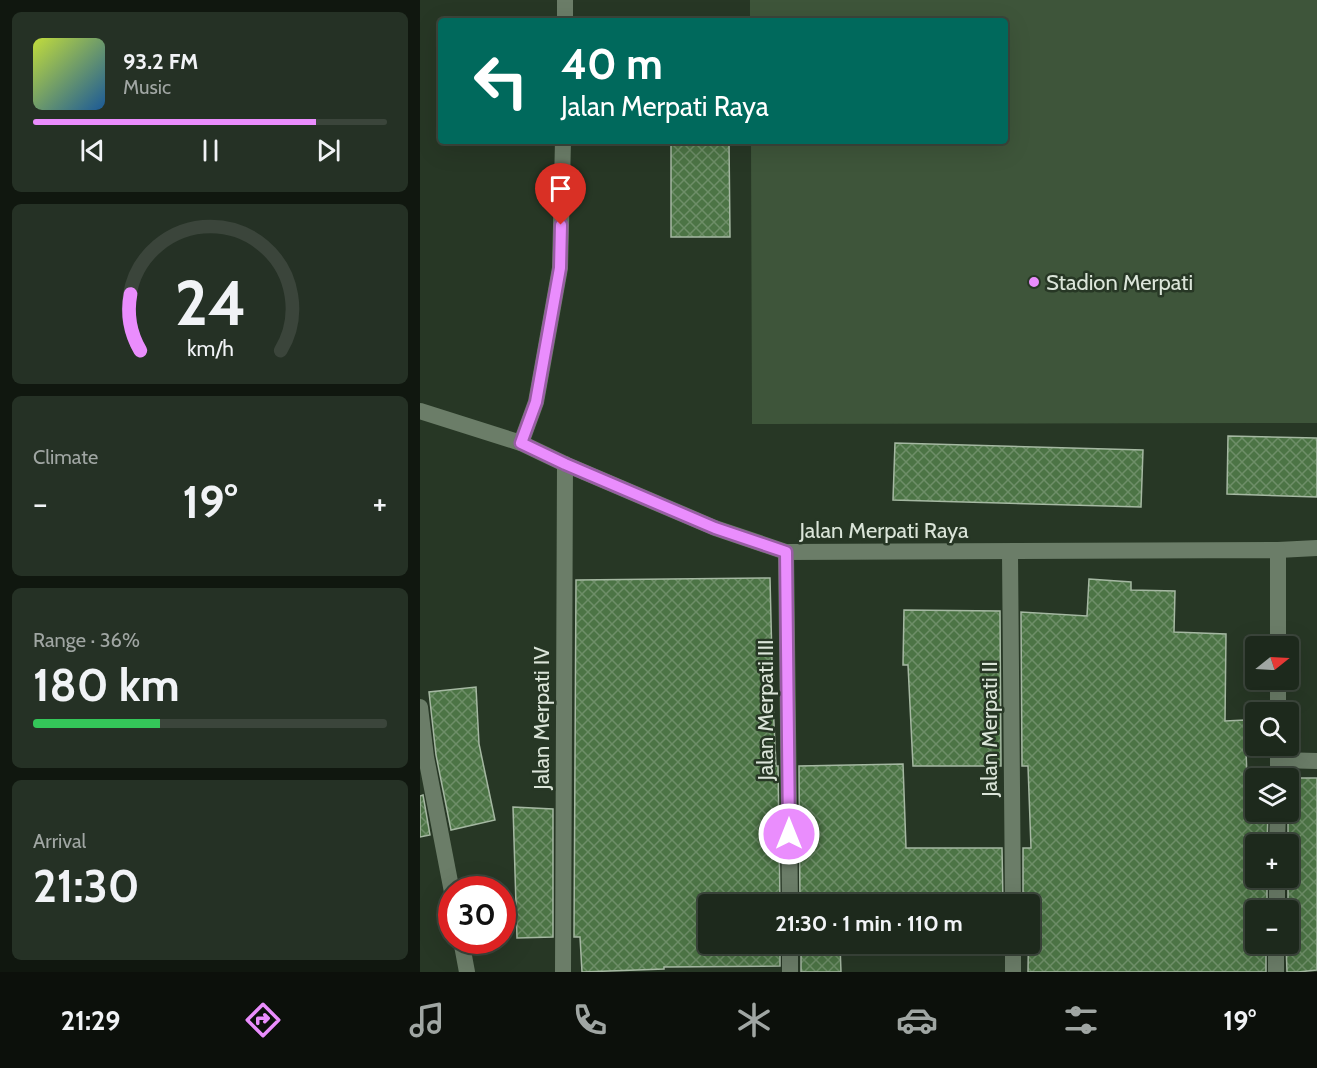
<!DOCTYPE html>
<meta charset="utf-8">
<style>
:root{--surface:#1d291c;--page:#253125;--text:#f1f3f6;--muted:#a0a6a3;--line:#3b453b;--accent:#ea8dfd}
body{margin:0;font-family:Cabin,sans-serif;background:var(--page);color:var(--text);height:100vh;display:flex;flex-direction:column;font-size:22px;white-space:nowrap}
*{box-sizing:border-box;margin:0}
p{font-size:20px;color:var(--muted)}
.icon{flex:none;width:33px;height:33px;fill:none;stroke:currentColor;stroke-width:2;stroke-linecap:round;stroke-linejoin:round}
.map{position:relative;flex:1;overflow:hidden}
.panel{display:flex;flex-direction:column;gap:12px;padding:12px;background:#10170f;width:420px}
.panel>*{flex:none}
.banner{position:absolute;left:18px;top:18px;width:570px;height:126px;border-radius:6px;box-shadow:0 6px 24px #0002,0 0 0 2px var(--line);background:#00695c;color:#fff;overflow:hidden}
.needle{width:39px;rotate:72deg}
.tools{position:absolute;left:825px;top:636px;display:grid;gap:12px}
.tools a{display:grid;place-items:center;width:54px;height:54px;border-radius:6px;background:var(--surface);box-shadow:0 6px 24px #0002,0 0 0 2px var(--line);font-size:30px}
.speed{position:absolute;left:18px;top:876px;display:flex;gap:12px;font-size:30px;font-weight:700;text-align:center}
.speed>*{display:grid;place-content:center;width:78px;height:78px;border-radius:50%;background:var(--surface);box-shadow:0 6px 24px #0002,0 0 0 2px var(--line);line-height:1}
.speed .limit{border:9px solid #d22;background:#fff;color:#111}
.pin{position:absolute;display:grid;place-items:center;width:51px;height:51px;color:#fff;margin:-62px -26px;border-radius:50% 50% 50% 0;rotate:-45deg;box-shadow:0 0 6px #0007}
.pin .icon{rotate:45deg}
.me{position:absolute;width:66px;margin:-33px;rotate:0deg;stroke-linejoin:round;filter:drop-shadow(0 0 4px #0008)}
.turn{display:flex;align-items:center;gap:21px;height:126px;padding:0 24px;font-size:27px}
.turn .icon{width:78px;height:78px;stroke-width:2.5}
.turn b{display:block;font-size:42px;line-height:51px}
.big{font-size:45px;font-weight:700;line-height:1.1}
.panel .widget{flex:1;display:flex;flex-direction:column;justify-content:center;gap:9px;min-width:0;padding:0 21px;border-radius:9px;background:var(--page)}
.panel .dial{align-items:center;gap:0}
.dial svg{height:156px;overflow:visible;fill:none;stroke:var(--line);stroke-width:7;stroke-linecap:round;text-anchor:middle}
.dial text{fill:var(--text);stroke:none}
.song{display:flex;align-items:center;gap:18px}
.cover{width:72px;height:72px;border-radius:9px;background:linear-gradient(135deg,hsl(70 70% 55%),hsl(210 70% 35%))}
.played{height:6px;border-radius:3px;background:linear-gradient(90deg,var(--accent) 80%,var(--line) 80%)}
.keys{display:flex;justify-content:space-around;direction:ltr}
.heat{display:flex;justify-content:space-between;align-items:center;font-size:33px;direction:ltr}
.charge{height:9px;border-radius:4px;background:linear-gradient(90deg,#34c759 36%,var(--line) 0)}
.trip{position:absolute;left:278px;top:894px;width:342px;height:60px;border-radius:6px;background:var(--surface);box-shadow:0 6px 24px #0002,0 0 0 2px var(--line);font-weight:700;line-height:60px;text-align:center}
.menu{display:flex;height:96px;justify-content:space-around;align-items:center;background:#0c100b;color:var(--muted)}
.menu .icon{width:42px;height:42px}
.menu .selected{color:var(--accent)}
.menu b{font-size:27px;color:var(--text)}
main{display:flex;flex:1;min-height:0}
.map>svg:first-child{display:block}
.pitch{fill:#3e553a}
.building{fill:url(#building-cross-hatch);stroke:#a5b8a2;stroke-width:1.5}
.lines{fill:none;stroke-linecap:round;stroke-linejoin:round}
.service{stroke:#6b7d68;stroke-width:16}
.minor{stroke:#6b7d68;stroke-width:16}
.tertiary{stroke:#6b7d68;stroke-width:16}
.route-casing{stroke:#985ca4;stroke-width:15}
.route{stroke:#ea8dfd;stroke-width:10}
.poi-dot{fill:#ea8dfd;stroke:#273725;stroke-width:2}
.labels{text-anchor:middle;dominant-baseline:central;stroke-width:5;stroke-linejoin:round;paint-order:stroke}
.poi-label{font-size:22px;fill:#dbe5d9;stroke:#273725;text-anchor:start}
.street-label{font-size:22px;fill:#dbe5d9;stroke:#273725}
</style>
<main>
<section class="panel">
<div class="widget">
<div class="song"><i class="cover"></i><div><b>93.2 FM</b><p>Music</p></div></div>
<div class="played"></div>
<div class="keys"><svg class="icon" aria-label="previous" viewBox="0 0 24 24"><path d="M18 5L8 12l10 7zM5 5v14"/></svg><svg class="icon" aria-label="pause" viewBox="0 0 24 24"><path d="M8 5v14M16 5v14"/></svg><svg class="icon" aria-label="next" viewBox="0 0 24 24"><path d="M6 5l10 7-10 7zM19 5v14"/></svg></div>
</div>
<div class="widget dial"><svg viewBox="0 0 100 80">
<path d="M14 69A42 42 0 1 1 86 69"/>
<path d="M14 69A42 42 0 0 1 9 40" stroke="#ea8dfd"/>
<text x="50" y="56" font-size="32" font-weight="700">24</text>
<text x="50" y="72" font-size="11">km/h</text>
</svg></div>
<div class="widget"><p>Climate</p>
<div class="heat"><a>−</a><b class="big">19°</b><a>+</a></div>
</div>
<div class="widget"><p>Range · 36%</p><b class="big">180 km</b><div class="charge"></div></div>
<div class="widget"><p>Arrival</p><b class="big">21:30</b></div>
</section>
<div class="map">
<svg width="897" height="972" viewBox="0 0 897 972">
<defs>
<pattern id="building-cross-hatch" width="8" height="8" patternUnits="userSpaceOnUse" patternTransform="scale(1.5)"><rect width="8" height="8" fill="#4c7445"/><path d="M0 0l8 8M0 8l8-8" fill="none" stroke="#6e8e68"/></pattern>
</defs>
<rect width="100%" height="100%" fill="#273725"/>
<path class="pitch" d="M330 0H897V423L332 424 331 141H585V21H330Z"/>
<path class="building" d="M251 141H309L310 237H251Z
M808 436 897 438V497L807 494Z
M475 443 723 450 721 507 473 500Z
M350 578 353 703 356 766H358L360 904H288V944H360V966L244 967V969L162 972 160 937H154L156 580Z
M669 579 711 582V590L755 591 754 632 806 634 805 721 825 720 827 778H848H836V812H848L847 844H836V878H847V910H836V944H846V972H608L609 904H603V848H611L608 766H602L601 612 667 616Z
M484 610 580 611 581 766H493L488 665H483Z
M56 687 59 744 75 820 31 830 16 755 9 692Z
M483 764 486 848H582L583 904H380L379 766Z
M868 778H897V970L878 972H867L866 944H868Z
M3 795 10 835 0 837V796Z
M93 807 133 809V937L97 938Z
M381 944H420L421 972H381Z"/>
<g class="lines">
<path class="service" d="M145 21V0
M101 443 116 402 140 268 143 141"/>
<path class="minor" d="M858 550 897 548
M366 552 370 904
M590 553 593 904
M0 707 6 757 32 892
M858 760 897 761
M41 940 47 972
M370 944V972
M593 944V972
M143 972 145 464"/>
<path class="tertiary" d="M0 411 101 443 145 464 295 528 366 552 858 550V646
M858 712V680
M858 778V746
M857 844 858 812
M857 910V878
M856 972V944"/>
</g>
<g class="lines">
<g class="route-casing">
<path id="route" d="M141 225 140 268 124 357 116 402 101 443 145 464 295 528 366 552 369 834"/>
</g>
<use href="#route" class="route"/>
</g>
<circle class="poi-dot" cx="614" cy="282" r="6"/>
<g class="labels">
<g class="poi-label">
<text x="626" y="282">Stadion Merpati</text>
</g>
<g class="street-label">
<text x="464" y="530">Jalan Merpati Raya</text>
<text transform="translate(345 710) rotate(-90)">Jalan Merpati III</text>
<text transform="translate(121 718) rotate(-90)">Jalan Merpati IV</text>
<text transform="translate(569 729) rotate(-90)">Jalan Merpati II</text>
</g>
</g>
</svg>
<div class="tools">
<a><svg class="needle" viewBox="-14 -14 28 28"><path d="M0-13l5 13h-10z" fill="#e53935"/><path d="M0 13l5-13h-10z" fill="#a0a6a3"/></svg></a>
<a><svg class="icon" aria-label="search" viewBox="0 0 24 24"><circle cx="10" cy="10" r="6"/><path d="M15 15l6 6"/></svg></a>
<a><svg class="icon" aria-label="layers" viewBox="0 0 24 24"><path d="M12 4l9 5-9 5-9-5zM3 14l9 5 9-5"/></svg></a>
<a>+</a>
<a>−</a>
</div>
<div class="speed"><div class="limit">30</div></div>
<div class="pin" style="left:141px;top:225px;background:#d93025"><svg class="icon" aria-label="arrive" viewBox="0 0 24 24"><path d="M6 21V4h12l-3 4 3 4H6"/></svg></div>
<svg class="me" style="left:369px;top:834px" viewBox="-20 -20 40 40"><circle r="17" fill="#ea8dfd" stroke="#fff" stroke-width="3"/><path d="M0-11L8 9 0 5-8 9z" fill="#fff"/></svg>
<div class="trip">21:30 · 1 min · 110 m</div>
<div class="banner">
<div class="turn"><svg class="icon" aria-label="left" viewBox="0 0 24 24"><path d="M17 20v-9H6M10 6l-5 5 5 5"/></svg><div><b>40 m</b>Jalan Merpati Raya</div></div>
</div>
</div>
</main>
<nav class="menu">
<b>21:29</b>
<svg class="icon selected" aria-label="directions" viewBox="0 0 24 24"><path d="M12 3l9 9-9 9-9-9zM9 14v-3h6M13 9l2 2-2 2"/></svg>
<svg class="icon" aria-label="music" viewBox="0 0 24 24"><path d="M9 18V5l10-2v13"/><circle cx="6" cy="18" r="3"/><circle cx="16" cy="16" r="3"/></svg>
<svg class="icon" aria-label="phone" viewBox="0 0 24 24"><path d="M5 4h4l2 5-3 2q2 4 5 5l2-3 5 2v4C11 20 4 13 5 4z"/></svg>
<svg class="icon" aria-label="climate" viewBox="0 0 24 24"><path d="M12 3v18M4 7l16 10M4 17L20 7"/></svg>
<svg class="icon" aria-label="car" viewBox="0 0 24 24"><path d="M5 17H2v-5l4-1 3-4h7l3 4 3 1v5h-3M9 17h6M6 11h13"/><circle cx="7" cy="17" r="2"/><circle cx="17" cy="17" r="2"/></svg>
<svg class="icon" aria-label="filters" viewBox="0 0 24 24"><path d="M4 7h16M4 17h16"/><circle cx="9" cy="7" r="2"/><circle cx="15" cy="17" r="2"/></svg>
<b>19°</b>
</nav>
